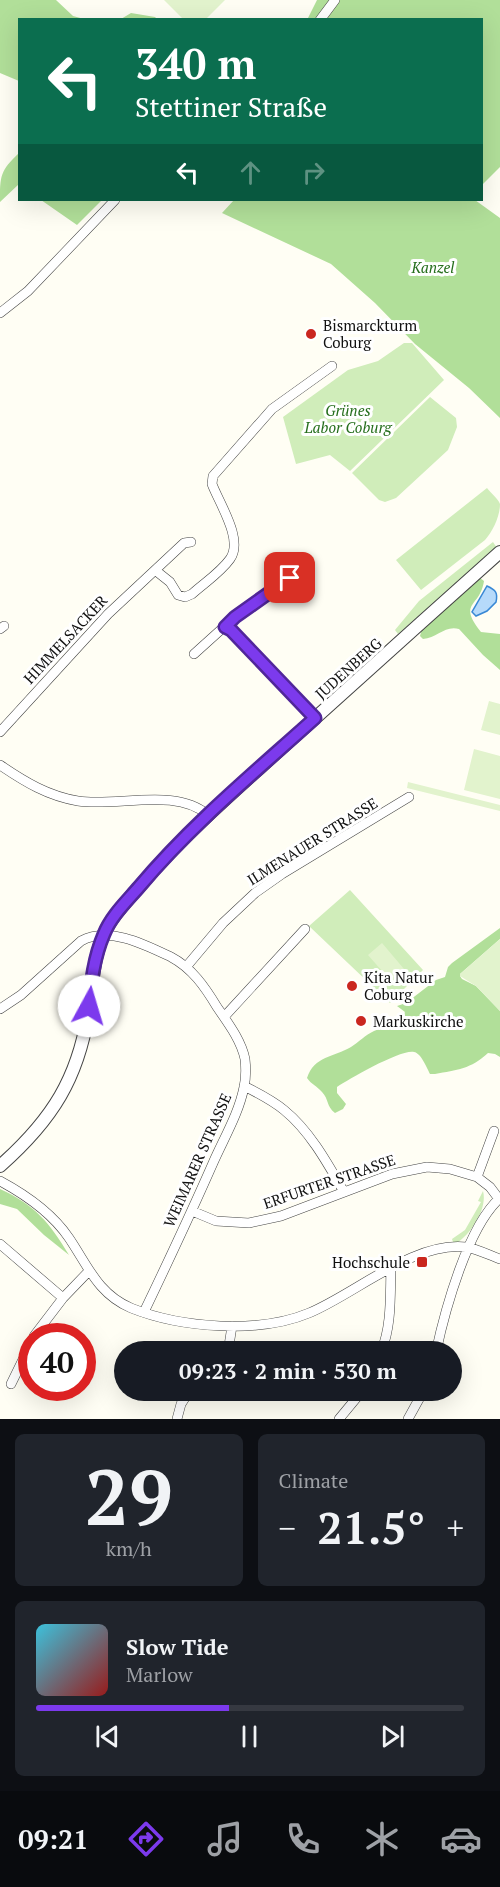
<!DOCTYPE html>
<meta charset="utf-8">
<style>
:root{--surface:#171b24;--page:#20242c;--text:#f1f3f6;--muted:#9ea1a6;--line:#363941;--accent:#7c3aed}
body{margin:0;font-family:"PT Serif",serif;background:var(--page);color:var(--text);height:100vh;display:flex;flex-direction:column;font-size:22px;white-space:nowrap}
*{box-sizing:border-box;margin:0}
p{font-size:20px;color:var(--muted)}
.icon{flex:none;width:33px;height:33px;fill:none;stroke:currentColor;stroke-width:2;stroke-linecap:round;stroke-linejoin:round}
.map{position:relative;height:1419px;overflow:hidden}
.sheet{display:flex;flex-direction:column;gap:15px;padding:15px;background:#0d0f14;flex:1}
.sheet>*{flex:none}
.hud{position:absolute;left:18px;top:18px;width:465px;height:183px;border-radius:0px;box-shadow:0 6px 24px #0002;background:#0b6e4f;color:#fff;overflow:hidden}
.speed{position:absolute;left:18px;top:1323px;display:flex;gap:12px;font-size:30px;font-weight:700;text-align:center}
.speed>*{display:grid;place-content:center;width:78px;height:78px;border-radius:50%;background:var(--surface);box-shadow:0 6px 24px #0002;line-height:1}
.speed .limit{border:9px solid #d22;background:#fff;color:#111}
.pin{position:absolute;display:grid;place-items:center;width:51px;height:51px;color:#fff;margin:-26px;border-radius:12px;box-shadow:0 3px 9px #0006}
.me{position:absolute;width:66px;margin:-33px;rotate:6deg;stroke-linejoin:round;filter:drop-shadow(0 0 4px #0008)}
.turn{display:flex;align-items:center;gap:21px;height:126px;padding:0 18px;font-size:27px}
.turn .icon{width:78px;height:78px;stroke-width:2.5}
.turn b{display:block;font-size:42px;line-height:51px}
.lanes{display:flex;align-items:center;height:57px;padding:0 18px;background:#0003;justify-content:center;gap:30px;direction:ltr}
.lanes .off{opacity:.35}
.big{font-size:45px;font-weight:600;line-height:1.1}
.sheet .widget{flex:1;display:flex;flex-direction:column;justify-content:center;gap:9px;min-width:0;padding:0 21px;border-radius:9px;background:var(--page)}
.sheet .dial{align-items:center;gap:0}
.dial b{font-size:78px;line-height:1}
.song{display:flex;align-items:center;gap:18px}
.cover{width:72px;height:72px;border-radius:9px;background:linear-gradient(135deg,hsl(190 70% 55%),hsl(0 70% 35%))}
.played{height:6px;border-radius:3px;background:linear-gradient(90deg,var(--accent) 45%,var(--line) 45%)}
.keys{display:flex;justify-content:space-around;direction:ltr}
.heat{display:flex;justify-content:space-between;align-items:center;font-size:33px;direction:ltr}
.sheet .tiles{flex:1;display:grid;gap:15px;grid-template-columns:1fr 1fr}
.widget:last-child{grid-column:span 2}
.trip{position:absolute;left:114px;top:1341px;width:348px;height:60px;border-radius:30px;background:var(--surface);box-shadow:0 6px 24px #0002;font-weight:600;line-height:60px;text-align:center}
.tabs{display:flex;height:96px;justify-content:space-around;align-items:center;background:#090b0e;color:var(--muted)}
.tabs .icon{width:42px;height:42px}
.tabs .on{color:var(--accent)}
.tabs b{font-size:27px;color:var(--text)}
.map>svg:first-child{display:block}
.green{fill:#d0edba}
.forest{fill:#b1df99}
.pitch{fill:#e2f3cd}
.water{fill:#b6dafa;stroke:#3888d5;stroke-width:1.5}
.lines{fill:none;stroke-linecap:round;stroke-linejoin:round}
.minor-casing{stroke:#444;stroke-width:10}
.tertiary-casing{stroke:#444;stroke-width:14}
.minor{stroke:#fff;stroke-width:9}
.tertiary{stroke:#fff;stroke-width:12}
.route-casing{stroke:#51269a;stroke-width:15}
.route{stroke:#7c3aed;stroke-width:10}
.poi-dot{fill:#ca271f;stroke:#fff;stroke-width:2}
.labels{text-anchor:middle;dominant-baseline:central;stroke-width:6;stroke-linejoin:round;paint-order:stroke}
.park-label{font-size:15px;font-style:italic;fill:#256e1c;stroke:#fff}
.poi-label{font-size:15px;fill:#111;stroke:#fff;text-anchor:start}
.street-label{font-size:15px;fill:#111;stroke:#fff}
</style>
<div class="map">
<svg width="500" height="1419" viewBox="0 0 500 1419">
<rect width="100%" height="100%" fill="#fffef4"/>
<path class="green" d="M404 343H412L444 380 350 471 330 455 296 464 283 417 348 370 378 361Z
M430 397 456 418 457 427 448 450 396 498 385 502 379 500 352 473Z
M487 488C491 493 498 499 500 504 500 516 493 531 485 540L421 590 396 560Z
M493 542 497 548 398 634 395 630 419 601Z
M350 890 423 970 390 1003 309 926Z
M483 1191C488 1209 470 1236 454 1245L452 1239 465 1230 481 1202 478 1201Z"/>
<path class="forest" d="M0 0H56L73 16 84 19 20 20 19 81 0 73Z
M317 0H500V167L482 185V20H307Z
M131 13 155 17 157 19H121Z
M19 153V184L0 202C0 176 0 171 19 153Z
M41 200H102L77 225Z
M234 200H475L500 218V418L469 388 415 344 375 303 331 264 222 213Z
M480 578 484 581C480 608 457 602 481 632L500 634V670L483 655 459 629C445 625 437 638 423 639L420 636 422 629Z
M500 928V939L460 974V976L462 979 476 986 500 1011V1057L495 1054 488 1053C471 1069 457 1070 435 1074H430C427 1068 421 1053 414 1052 401 1049 349 1079 337 1087V1093L346 1104 343 1109 335 1113C326 1106 329 1099 322 1092 317 1086 311 1084 307 1078 314 1056 334 1057 351 1047 359 1042 365 1035 374 1031 385 1026 400 1025 405 1012L397 1006 406 1003 436 980 445 977 448 967 452 963Z
M0 1189C35 1205 49 1222 69 1255L44 1235 17 1209 0 1204Z"/>
<path class="pitch" d="M164 0H225L206 19 184 20Z
M489 701 500 704V735L481 730Z
M474 749 500 756V799L464 790Z
M408 782 500 805V811L407 788Z
M500 939V1011L476 986 460 976V974Z
M382 943 404 969 390 980 368 955Z"/>
<path class="water" d="M487 586C496 590 498 593 496 602L487 611 476 616 472 612Z"/>
<g class="lines">
<g class="minor-casing">
<path id="minor" d="M320 20 335 0
M0 313 28 291 115 200
M155 570 170 582 178 595 185 597 192 594C204 583 220 573 230 559 244 540 219 503 212 484L213 476 272 409 332 366
M224 627 231 630 315 718
M0 629 4 626
M194 654 235 617 290 578
M0 732 108 614 184 543 191 542
M0 765C25 782 48 796 78 801 118 807 176 787 208 815
M186 967 223 923 255 893 282 874 409 797
M0 1009 21 995 81 941C109 926 144 944 171 957 192 968 205 987 217 1007 228 1023 241 1040 245 1059 246 1068 246 1078 244 1087 239 1113 224 1138 213 1163 191 1213 168 1262 144 1312
M224 1017 305 929
M244 1086C258 1093 272 1100 284 1110 310 1131 328 1164 344 1192
M477 1177 494 1131
M0 1181C26 1195 52 1213 69 1238 88 1266 98 1294 131 1308 181 1328 259 1334 309 1313 355 1294 414 1241 466 1247 477 1249 489 1255 500 1259
M192 1211 216 1221 249 1223 281 1216 392 1174 427 1167 450 1169 477 1177 490 1187 499 1199
M0 1244 63 1298
M34 1336 63 1298 89 1271
M228 1352 232 1326
M381 1352C392 1325 390 1296 391 1267
M436 1352C445 1310 468 1226 500 1198
M11 1384 32 1341
M177 1419 181 1404 190 1390
M339 1419 363 1390
M408 1419 424 1390"/>
</g>
<g class="tertiary-casing">
<path id="tertiary" d="M0 1166C52 1120 79 1078 89 1008 93 978 94 947 111 921 120 908 130 897 140 886 177 842 221 803 263 765 342 693 421 623 500 552"/>
</g>
<use href="#minor" class="minor"/>
<use href="#tertiary" class="tertiary"/>
</g>
<g class="lines">
<g class="route-casing">
<path id="route" d="M89 1006C91 982 94 957 104 934 111 916 127 901 139 887 191 825 255 772 315 718L231 630 225 627 235 617 290 578"/>
</g>
<use href="#route" class="route"/>
</g>
<g class="poi-dot">
<circle cx="311" cy="334" r="6"/>
<circle cx="352" cy="986" r="6"/>
<circle cx="361" cy="1021" r="6"/>
<rect x="416" y="1256" width="12" height="12" rx="3"/>
</g>
<g class="labels">
<g class="park-label">
<text x="433" y="267">Kanzel</text>
<text x="348" y="410">Grünes<tspan x="348" dy="17">Labor Coburg</tspan></text>
</g>
<g class="poi-label">
<text x="323" y="325">Bismarckturm<tspan x="323" dy="17">Coburg</tspan></text>
<text x="364" y="977">Kita Natur<tspan x="364" dy="17">Coburg</tspan></text>
<text x="373" y="1021">Markuskirche</text>
<text x="410" y="1262" text-anchor="end">Hochschule</text>
</g>
<g class="street-label">
<text transform="translate(65 639) rotate(-47)">HIMMELSACKER</text>
<text transform="translate(348 668) rotate(-42)">JUDENBERG</text>
<text transform="translate(312 841) rotate(-32)">ILMENAUER STRASSE</text>
<text transform="translate(197 1160) rotate(-66)">WEIMARER STRASSE</text>
<text transform="translate(329 1181) rotate(-19)">ERFURTER STRASSE</text>
</g>
</g>
</svg>
<div class="speed"><div class="limit">40</div></div>
<div class="pin" style="left:290px;top:578px;background:#d93025"><svg class="icon" aria-label="arrive" viewBox="0 0 24 24"><path d="M6 21V4h12l-3 4 3 4H6"/></svg></div>
<svg class="me" style="left:89px;top:1006px" viewBox="-20 -20 40 40"><circle r="19" fill="#fff"/><path d="M0-13L10 11 0 6-10 11z" fill="#7c3aed"/></svg>
<div class="trip">09:23 · 2 min · 530 m</div>
<div class="hud">
<div class="turn"><svg class="icon" aria-label="left" viewBox="0 0 24 24"><path d="M17 20v-9H6M10 6l-5 5 5 5"/></svg><div><b>340 m</b>Stettiner Straße</div></div>
<div class="lanes"><svg class="icon" aria-label="left" viewBox="0 0 24 24"><path d="M17 20v-9H6M10 6l-5 5 5 5"/></svg><svg class="icon off" aria-label="ahead" viewBox="0 0 24 24"><path d="M12 20V5M6 11l6-6 6 6"/></svg><svg class="icon off" aria-label="right" viewBox="0 0 24 24"><path d="M7 20v-9h11M14 6l5 5-5 5"/></svg></div>
</div>
</div>
<section class="sheet">
<div class="tiles">
<div class="widget dial"><b>29</b><p>km/h</p></div>
<div class="widget"><p>Climate</p>
<div class="heat"><a>−</a><b class="big">21.5°</b><a>+</a></div>
</div>
<div class="widget">
<div class="song"><i class="cover"></i><div><b>Slow Tide</b><p>Marlow</p></div></div>
<div class="played"></div>
<div class="keys"><svg class="icon" aria-label="previous" viewBox="0 0 24 24"><path d="M18 5L8 12l10 7zM5 5v14"/></svg><svg class="icon" aria-label="pause" viewBox="0 0 24 24"><path d="M8 5v14M16 5v14"/></svg><svg class="icon" aria-label="next" viewBox="0 0 24 24"><path d="M6 5l10 7-10 7zM19 5v14"/></svg></div>
</div>
</div>
</section>
<nav class="tabs">
<b>09:21</b>
<svg class="icon on" aria-label="directions" viewBox="0 0 24 24"><path d="M12 3l9 9-9 9-9-9zM9 14v-3h6M13 9l2 2-2 2"/></svg>
<svg class="icon" aria-label="music" viewBox="0 0 24 24"><path d="M9 18V5l10-2v13"/><circle cx="6" cy="18" r="3"/><circle cx="16" cy="16" r="3"/></svg>
<svg class="icon" aria-label="phone" viewBox="0 0 24 24"><path d="M5 4h4l2 5-3 2q2 4 5 5l2-3 5 2v4C11 20 4 13 5 4z"/></svg>
<svg class="icon" aria-label="climate" viewBox="0 0 24 24"><path d="M12 3v18M4 7l16 10M4 17L20 7"/></svg>
<svg class="icon" aria-label="car" viewBox="0 0 24 24"><path d="M5 17H2v-5l4-1 3-4h7l3 4 3 1v5h-3M9 17h6M6 11h13"/><circle cx="7" cy="17" r="2"/><circle cx="17" cy="17" r="2"/></svg>
</nav>
